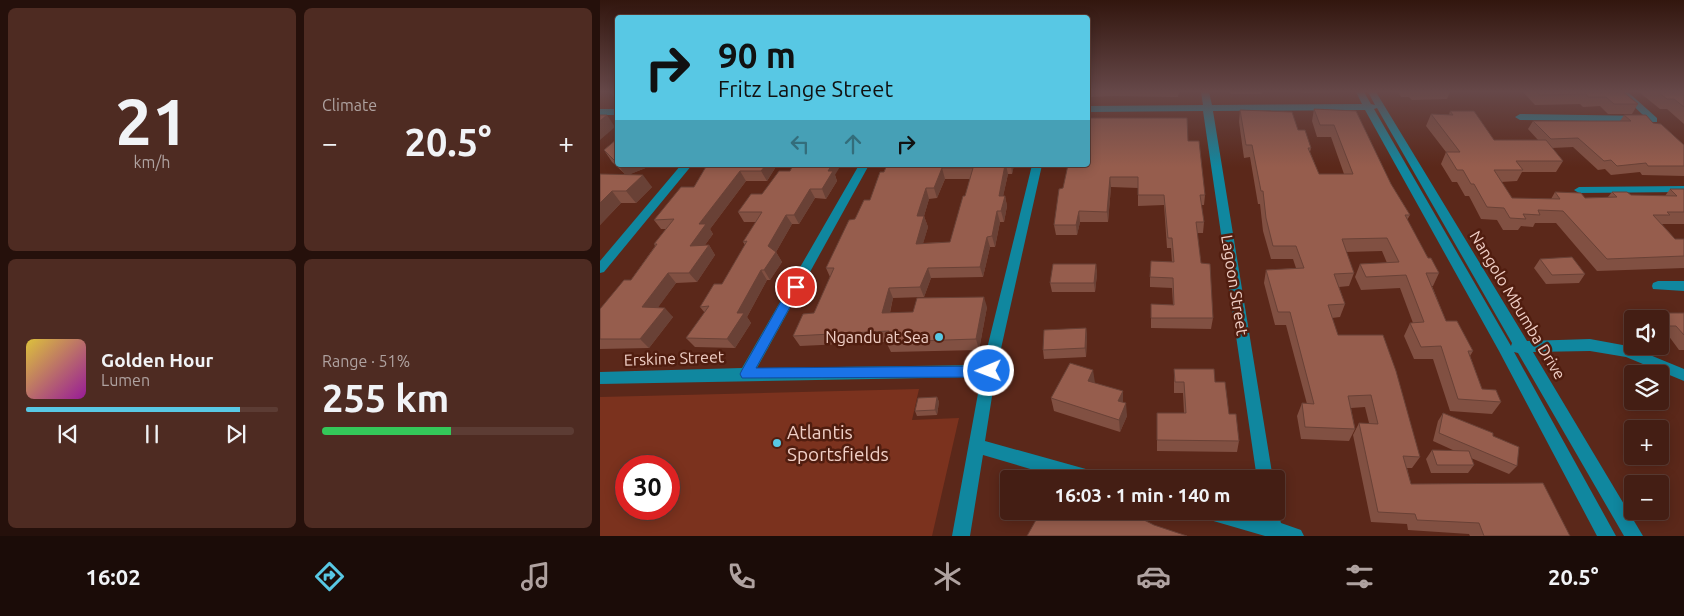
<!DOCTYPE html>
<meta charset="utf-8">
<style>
:root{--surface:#441e14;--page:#4e2b22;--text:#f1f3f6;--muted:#afa2a0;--line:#5c3c34;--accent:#58c8e4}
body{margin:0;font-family:Ubuntu,sans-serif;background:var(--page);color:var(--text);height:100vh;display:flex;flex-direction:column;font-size:19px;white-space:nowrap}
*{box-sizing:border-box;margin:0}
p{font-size:16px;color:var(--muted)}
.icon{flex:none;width:28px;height:28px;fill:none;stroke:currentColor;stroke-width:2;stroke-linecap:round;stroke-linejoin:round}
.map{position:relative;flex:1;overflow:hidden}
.side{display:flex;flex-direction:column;gap:8px;padding:8px;background:#25100b;width:600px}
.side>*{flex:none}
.banner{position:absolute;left:15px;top:15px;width:475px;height:152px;border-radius:5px;box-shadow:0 2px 12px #0003,0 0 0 1px var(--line);background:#58c8e4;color:#111;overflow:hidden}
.tools{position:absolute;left:1024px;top:310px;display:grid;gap:10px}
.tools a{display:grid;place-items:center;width:45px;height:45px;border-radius:5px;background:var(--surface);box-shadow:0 2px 12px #0003,0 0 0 1px var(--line);font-size:25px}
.speed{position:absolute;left:15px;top:455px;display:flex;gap:10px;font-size:25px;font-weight:700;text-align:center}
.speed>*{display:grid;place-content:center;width:65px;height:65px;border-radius:50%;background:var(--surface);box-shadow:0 2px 12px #0003,0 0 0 1px var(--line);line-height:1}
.speed .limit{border:8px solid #d22;background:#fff;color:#111}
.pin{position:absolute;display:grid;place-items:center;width:42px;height:42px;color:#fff;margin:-21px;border:2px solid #fff;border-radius:50%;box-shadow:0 1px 5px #0007}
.me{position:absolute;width:55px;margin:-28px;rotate:269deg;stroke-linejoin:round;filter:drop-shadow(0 0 4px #0008)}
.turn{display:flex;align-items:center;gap:18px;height:105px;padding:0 20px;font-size:22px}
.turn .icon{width:65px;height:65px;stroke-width:2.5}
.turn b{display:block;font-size:35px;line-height:42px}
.lanes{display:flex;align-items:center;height:48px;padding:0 20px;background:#0003;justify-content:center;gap:25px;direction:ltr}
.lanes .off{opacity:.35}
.big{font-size:38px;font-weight:700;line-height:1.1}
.side .widget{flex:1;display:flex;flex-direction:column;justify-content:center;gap:8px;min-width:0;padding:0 18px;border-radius:8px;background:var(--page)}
.side .dial{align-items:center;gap:0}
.dial b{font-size:65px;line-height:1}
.song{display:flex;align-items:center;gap:15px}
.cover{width:60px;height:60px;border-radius:8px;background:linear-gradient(135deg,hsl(50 70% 55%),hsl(300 70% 35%))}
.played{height:5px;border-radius:2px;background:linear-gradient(90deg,var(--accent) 85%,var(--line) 85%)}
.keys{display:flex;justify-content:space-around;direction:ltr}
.heat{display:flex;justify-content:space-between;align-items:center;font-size:28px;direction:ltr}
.charge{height:8px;border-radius:4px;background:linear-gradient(90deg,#34c759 51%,var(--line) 0)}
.side .tiles{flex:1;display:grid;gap:8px;grid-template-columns:repeat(2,1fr)}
.trip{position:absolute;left:400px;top:470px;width:285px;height:50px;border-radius:5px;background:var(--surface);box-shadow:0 2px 12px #0003,0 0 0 1px var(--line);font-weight:700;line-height:50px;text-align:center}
.tabs{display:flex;height:80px;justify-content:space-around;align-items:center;background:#1b0c08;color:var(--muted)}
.tabs .icon{width:35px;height:35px}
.tabs .selected{color:var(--accent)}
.tabs b{font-size:22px;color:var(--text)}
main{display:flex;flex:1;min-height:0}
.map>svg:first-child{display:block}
.green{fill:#7b321e;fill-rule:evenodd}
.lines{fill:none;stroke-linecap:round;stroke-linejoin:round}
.minor{fill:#10879f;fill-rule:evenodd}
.wall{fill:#815042;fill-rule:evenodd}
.shaded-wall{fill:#694136}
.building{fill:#965d4d;stroke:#694136;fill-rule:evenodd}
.route{fill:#1a73e8;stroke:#114b97}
.poi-dot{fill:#58c8e4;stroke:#501d0f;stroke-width:2}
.labels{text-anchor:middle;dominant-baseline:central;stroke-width:5;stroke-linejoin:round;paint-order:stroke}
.street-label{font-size:16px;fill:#f0cfc6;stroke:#501d0f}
.poi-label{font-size:16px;fill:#f0cfc6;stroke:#501d0f;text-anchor:end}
.near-poi-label{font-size:19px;fill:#f0cfc6;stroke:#501d0f;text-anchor:start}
</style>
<main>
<section class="side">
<div class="tiles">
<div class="widget dial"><b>21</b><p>km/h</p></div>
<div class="widget"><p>Climate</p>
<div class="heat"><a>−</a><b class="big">20.5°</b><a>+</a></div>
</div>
<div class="widget">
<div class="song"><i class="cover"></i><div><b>Golden Hour</b><p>Lumen</p></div></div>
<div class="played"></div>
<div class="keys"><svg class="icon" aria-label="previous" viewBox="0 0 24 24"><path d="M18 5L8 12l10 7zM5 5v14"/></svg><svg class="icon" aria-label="pause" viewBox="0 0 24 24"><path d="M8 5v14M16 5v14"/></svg><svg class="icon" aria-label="next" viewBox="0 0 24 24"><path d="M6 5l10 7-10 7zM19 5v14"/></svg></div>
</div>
<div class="widget"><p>Range · 51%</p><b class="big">255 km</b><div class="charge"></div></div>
</div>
</section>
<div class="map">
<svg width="1084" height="536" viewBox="0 0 1084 536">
<rect width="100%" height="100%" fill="#5b281a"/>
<path class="green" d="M319 389 312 420 359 418 332 536H0V397ZM26 466H69V509H26Z"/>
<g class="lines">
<path class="minor" d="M601 92H609L612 105 762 104 756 92H764L771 104 775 105 768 92H776L927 341 990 339 1028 346 1084 369V381L1026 357 990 351 933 352 1043 536H1024L918 353 914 352 1016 536H997L899 351 765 110 613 111 673 479H657L603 111 488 112V106L603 105ZM777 108 912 343 911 346 774 109Z
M1019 92H1028L1057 118V122L920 120 915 117 920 114 1044 116Z
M0 109H18V115H0Z
M81 165H92L4 272 0 273V261Z
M259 165H269L157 368 383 365 432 165H442L396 371 385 441 493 471 499 473 501 479H464L383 455 370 536H352L381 377 0 384V372L142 368Z
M1084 186V192L979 193 974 190 979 187Z
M1058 281H1084V291L1053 289 1052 286 1053 283Z
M676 505 681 523 701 530 704 536H665L610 520 604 517 601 511H641L662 517 661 511H676Z"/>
</g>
<path class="wall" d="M10 92H18V97H14Z
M488 92H579L578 97 514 96 488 97Z
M630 92H662V94H631Z
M701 92H737L702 93Z
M798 92H850L847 99 812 100 809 97H801Z
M923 92H1023L1038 104 1032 114H1008L1000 106 983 107 980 104 935 105Z
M1039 92H1084V124L1067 109H1060Z
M714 109 756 111 791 184 810 215 807 220 828 258 839 273 833 286H832L846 321 873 351 870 356 882 389 901 402 892 414 850 411 833 359H814L804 336 810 323H813L800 288 761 290 755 277 760 264 787 263 782 251 746 252 754 273 749 286 739 287 745 304 740 317 732 318 738 335 820 457 812 468H807L811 484 970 536H870L869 534 808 530 807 524 771 522 753 435 759 423H769L765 407 751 408 755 429 749 441 701 439 697 416 702 403 707 404 686 325H675L664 283 666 270 696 268 693 259H671L663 231 660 204H658L650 157 644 158 639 122 640 110 698 130 711 148 710 152 719 174H744L731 137H717L712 121Z
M850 111 894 140H938L928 129 933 121H1020L1024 115 1053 123 1084 145V176L1042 175 1040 172 1011 175 1005 169 998 170 973 147 952 148 963 161 956 172H922L917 181 901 182 912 198 951 199 955 192 985 198 1008 197 1012 192 1031 195 1065 196 1070 189H1084V224H1062L1075 239H1084V268L997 271 956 223H935L933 227 921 226 918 230H903L897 220 881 219 869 196H865L857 182H852L841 164 846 152 826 126 831 114 849 115Z
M18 138V165H53L30 174 52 187 36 203H21L0 225V174H25L12 162 4 150Z
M588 141 605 195 604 205H601L604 222 603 233H597L601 263 613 318 611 329 551 328V304L573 305 572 288 550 287V277L572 262 571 248H567L564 205 538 206V188L511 187 508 222H480L477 235H456L454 225 463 188Z
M107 165H177L167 181H146L110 229 113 234 105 245H109L115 255 97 282 76 283 58 307 73 317 49 348 0 349V309L31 280 55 246 54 244 66 229H61L54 220 94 187Z
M287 165H414L412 174H408L403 196H405L407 206 404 222H400L395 247H390L383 277 331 278 324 297 293 298 290 313 313 312 387 307 379 350 291 352 286 342 200 346 193 336 214 313 230 277 226 268 255 219 270 200ZM345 179H370L365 196 350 242 323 243 328 227 324 216 329 199 337 198Z
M235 175 237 181 226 199 215 198 199 224H192L176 252 182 262 170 280H167L147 317 151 323 135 348 95 347 86 338 105 313 100 307 122 284 145 245 143 242 156 222H144L138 212 162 194Z
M940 259 985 274 979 283 946 284 934 268Z
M496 264 497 274 495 292H452L450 283Z
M1048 313H1084V350H1079L1068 335H1060V319H1044Z
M486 328 487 337 486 357 444 359 443 350Z
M574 369 615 382 639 441 637 452 557 451V413H584L583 393H574Z
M495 383 523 402 527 416 520 432 454 411 451 398Z
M337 397 339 402 337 415 317 416 315 411Z
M843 413 893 436 917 466 909 474 871 458 874 465 868 473H831L826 459 832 450 855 451 833 441 838 421Z"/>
<path class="shaded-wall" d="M7 115 15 127 0 140V121Z
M18 165H53L26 176Z
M166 165H177L167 181 161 171Z
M232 165H241L235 175 237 181 226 199 222 189 228 171Z
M405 165H406L408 174 401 206 399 196Z
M411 165H414L412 174Z
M342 168 345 179 337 198 334 188Z
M140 171 146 181 110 229 113 234 97 256 90 246 99 224Z
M43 175 52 187 36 203 26 191Z
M510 177 511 187 508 222 507 212Z
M326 188 329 199 322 223 324 216 328 227 320 254 316 244 317 216Z
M210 189 215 198 199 224 194 215Z
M12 191 21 203 0 225V203Z
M405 196 407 206 404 222 401 211Z
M397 211 400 222 395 247 392 236Z
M479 211 480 222 477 235 476 225Z
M186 215 192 224 176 252 182 262 170 280 164 270 168 246Z
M387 237 390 247 383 277 380 267Z
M109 245 115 255 97 282 89 273Z
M496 264 497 274 495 292 494 283Z
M328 268 331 278 324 297 320 287Z
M161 270 167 280 147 317 151 323 135 348 127 339 137 313Z
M68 273 76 283 51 317 42 307Z
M289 288 293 298 287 324 282 313Z
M384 297 387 307 379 350 376 339Z
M65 308 73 317 49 348 40 339Z
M486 328 487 337 486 357 485 348Z
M493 370 495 383 488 381Z
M523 391V404L518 401Z
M337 397 339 402 337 415 335 410Z
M526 403 527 416 520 432 519 420Z"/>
<path class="building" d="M937 92H1023L1038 104H1014L1006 97H988L986 94 940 95Z
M1058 92H1084V107L1074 99H1067Z
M714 109 756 111 791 184 810 215H805L828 258H831L839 273H826L846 321H857L873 351H868L882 389 896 390 901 402 858 399 841 346 821 347 810 323 824 322 806 275 766 277 760 264 799 262 787 238 742 239 754 273 734 274 745 304 728 305 738 335H783L796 371 820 457 803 456 811 484 943 483 970 536H884L879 523 817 520 815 514 778 512 759 423 778 424 771 395 748 396 755 429 705 427 702 403 714 404 690 312H678L666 270 704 268 696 246H673L666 218 663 191H661L652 145H646L640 110 692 112 698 130H705L711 148H708L719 174H753L734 125H720Z
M850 111H874L894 140H946L963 161H916L923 170H894L912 198 960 199 955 192 981 193 985 198 1017 197 1012 192H1027L1031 195 1077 196 1070 189H1084V212H1067L1070 215H1053L1075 239H1084V256L1007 259 963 211 938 210 940 215 923 214 926 219 910 218 904 208 887 207 874 184H871L863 170H857L846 152H860L831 114 853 115Z
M0 115H7L0 121Z
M1024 115H1046L1053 123 1061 124 1084 145V166H1048L1046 163 1017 166 1011 160 1004 161 978 138 951 139 933 121H1031Z
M488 118H587L588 141H599L605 195H600L604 222H596L601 263 610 264 613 318H551V304L574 305 573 278 550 277 551 261 574 262 572 238H568L564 195H538V177H510L507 212 479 211 476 225H454L459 189 463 188 468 165H488Z
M18 138V164L4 150Z
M107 165H166L161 171H140L99 224H106L90 246 109 245 89 273H68L42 307 65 308 40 339H0V309L24 280H31L57 244H54L74 219 54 220 81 187H94Z
M193 165H232L228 171H233L222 189H210L194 215H186L168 246 176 252 164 270H161L137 313H144L127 339 86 338 109 306 100 307 114 284H122L147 241 143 242 162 212H138L151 194H162L179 171H190Z
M287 165H405L399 196H405L401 211H397L392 236 387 237 380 267 328 268 320 287 289 288 282 313 313 312 317 298 384 297 376 339 286 342 289 331 193 336 203 314 214 313 234 268H226L249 220 255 219 264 200H270L280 172H284ZM342 168H373L365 196H363L350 242 316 244 324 216H317L326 188H334Z
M0 174 43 175 26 191H12L0 203Z
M972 257 985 274 952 275 940 259Z
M453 264H496L494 283H450Z
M1048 313H1084V335L1076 326H1060V319H1053Z
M486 328 485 348 443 350 444 330Z
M470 363 493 370 488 381 523 391 518 401 526 403 519 420 451 398Z
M574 369H614L615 382H625L629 414H636L639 441 557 440V413H586L584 382H575Z
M337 397 335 410 315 411 318 398Z
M843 413 893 433V436L919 447 917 466 839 433Z
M832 450 869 451 874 465H837Z
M441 511H476L492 518 495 511H526L554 525 587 536H427Z"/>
<linearGradient id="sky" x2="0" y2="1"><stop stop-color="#32160e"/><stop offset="0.55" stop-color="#664849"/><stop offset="1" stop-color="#664849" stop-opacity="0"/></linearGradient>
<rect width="1084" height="167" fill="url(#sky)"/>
<path class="route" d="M196 282 201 287 156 368 389 366 393 367 395 371 393 375 389 377 142 378 140 374 142 370 191 284Z"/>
<g class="poi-dot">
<circle cx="339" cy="337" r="5"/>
<circle cx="177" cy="443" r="5"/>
</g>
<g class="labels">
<g class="street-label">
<text transform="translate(635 285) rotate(81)">Lagoon Street</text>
<text transform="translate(918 305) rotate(59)">Nangolo Mbumba Drive</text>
<text transform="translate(74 358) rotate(-2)">Erskine Street</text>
</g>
<g class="poi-label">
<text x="329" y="337">Ngandu at Sea</text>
</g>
<g class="near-poi-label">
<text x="187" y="432">Atlantis<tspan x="187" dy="22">Sportsfields</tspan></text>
</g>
</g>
</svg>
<div class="tools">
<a><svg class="icon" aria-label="sound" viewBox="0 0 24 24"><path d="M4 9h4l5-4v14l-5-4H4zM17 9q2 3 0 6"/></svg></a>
<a><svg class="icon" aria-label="layers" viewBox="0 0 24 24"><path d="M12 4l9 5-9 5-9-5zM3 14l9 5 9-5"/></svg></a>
<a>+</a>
<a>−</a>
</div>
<div class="speed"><div class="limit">30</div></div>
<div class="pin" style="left:196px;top:287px;background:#d93025"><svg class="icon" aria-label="arrive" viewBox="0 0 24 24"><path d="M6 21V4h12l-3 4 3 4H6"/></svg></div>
<svg class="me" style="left:389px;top:371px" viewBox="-20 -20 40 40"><circle r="17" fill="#1a73e8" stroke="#fff" stroke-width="3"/><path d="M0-11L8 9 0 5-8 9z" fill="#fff"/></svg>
<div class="trip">16:03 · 1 min · 140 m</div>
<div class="banner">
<div class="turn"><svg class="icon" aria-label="right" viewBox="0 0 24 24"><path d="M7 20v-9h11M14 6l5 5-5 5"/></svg><div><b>90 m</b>Fritz Lange Street</div></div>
<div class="lanes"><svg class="icon off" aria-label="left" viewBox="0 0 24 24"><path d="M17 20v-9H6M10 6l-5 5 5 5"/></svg><svg class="icon off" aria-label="ahead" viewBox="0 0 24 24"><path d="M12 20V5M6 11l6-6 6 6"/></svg><svg class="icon" aria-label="right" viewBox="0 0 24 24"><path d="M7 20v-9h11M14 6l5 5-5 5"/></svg></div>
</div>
</div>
</main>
<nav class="tabs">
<b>16:02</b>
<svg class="icon selected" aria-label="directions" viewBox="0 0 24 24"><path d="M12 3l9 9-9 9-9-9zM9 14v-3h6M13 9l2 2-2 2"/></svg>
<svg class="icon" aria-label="music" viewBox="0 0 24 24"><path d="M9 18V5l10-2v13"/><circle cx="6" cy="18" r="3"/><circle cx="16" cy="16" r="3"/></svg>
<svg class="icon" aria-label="phone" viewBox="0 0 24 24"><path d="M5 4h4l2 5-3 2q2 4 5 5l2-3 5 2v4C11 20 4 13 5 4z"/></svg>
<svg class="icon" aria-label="climate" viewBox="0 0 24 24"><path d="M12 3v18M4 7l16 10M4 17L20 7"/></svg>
<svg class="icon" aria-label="car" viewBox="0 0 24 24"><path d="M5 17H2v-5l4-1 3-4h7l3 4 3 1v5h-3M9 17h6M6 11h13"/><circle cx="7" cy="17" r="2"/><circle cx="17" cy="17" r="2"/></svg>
<svg class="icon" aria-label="filters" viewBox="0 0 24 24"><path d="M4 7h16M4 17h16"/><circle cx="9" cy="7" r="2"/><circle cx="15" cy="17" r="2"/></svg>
<b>20.5°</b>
</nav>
